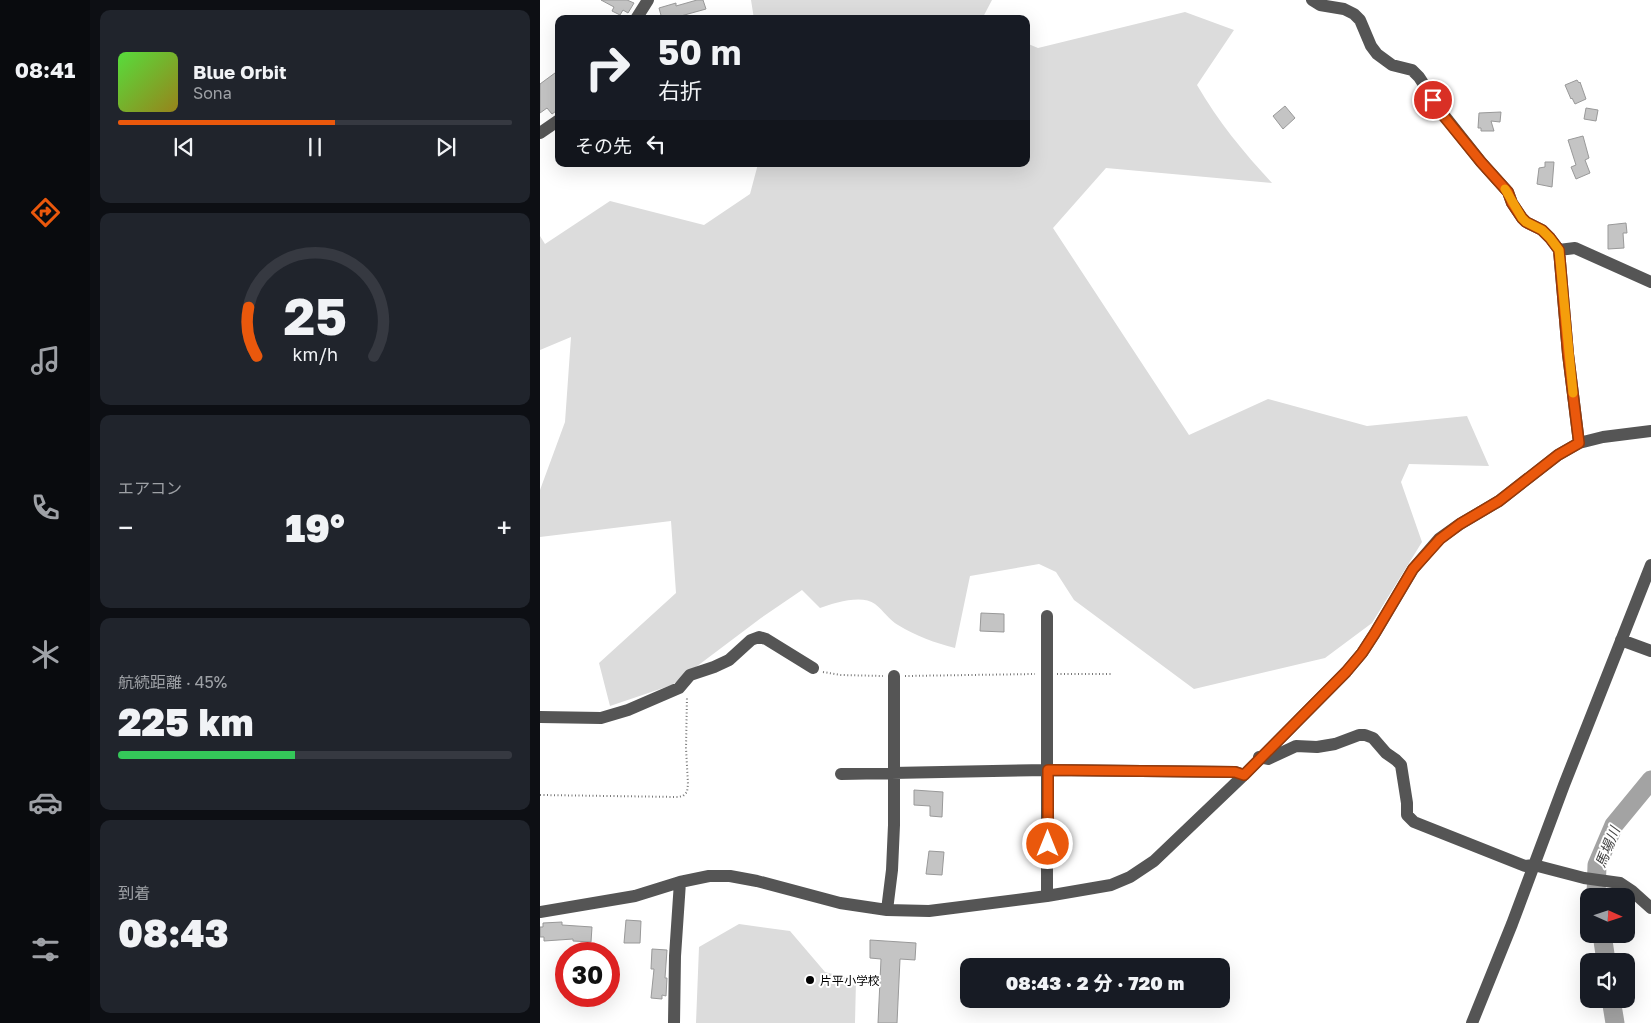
<!DOCTYPE html>
<html lang="ja">
<meta charset="utf-8">
<style>
:root{--surface:#171b24;--page:#20242c;--text:#f1f3f6;--muted:#9ea1a6;--line:#363941;--accent:#ea580c}
body{margin:0;font-family:"Golos Text","Noto Sans JP",sans-serif;background:var(--page);color:var(--text);height:100vh;display:flex;flex-direction:column;font-size:19px;white-space:nowrap}
*{box-sizing:border-box;margin:0}
p{font-size:16px;color:var(--muted)}
.icon{flex:none;width:28px;height:28px;fill:none;stroke:currentColor;stroke-width:2;stroke-linecap:round;stroke-linejoin:round}
.map{position:relative;flex:1;overflow:hidden}
.details{display:flex;flex-direction:column;gap:10px;padding:10px;background:#0d0f14;width:450px}
.details>*{flex:none}
.banner{position:absolute;left:15px;top:15px;width:475px;height:152px;border-radius:10px;box-shadow:0 5px 20px #0002;background:#171b24;color:var(--text);overflow:hidden}
.needle{width:32px;rotate:93deg}
.controls{position:absolute;left:1040px;top:888px;display:grid;gap:10px}
.controls a{display:grid;place-items:center;width:55px;height:55px;border-radius:10px;background:var(--surface);box-shadow:0 5px 20px #0002;font-size:25px}
.speed{position:absolute;left:15px;top:942px;display:flex;gap:10px;font-size:25px;font-weight:700;text-align:center}
.speed>*{display:grid;place-content:center;width:65px;height:65px;border-radius:50%;background:var(--surface);box-shadow:0 5px 20px #0002;line-height:1}
.speed .limit{border:8px solid #d22;background:#fff;color:#111}
.pin{position:absolute;display:grid;place-items:center;width:42px;height:42px;color:#fff;margin:-21px;border:2px solid #fff;border-radius:50%;box-shadow:0 1px 5px #0007}
.me{position:absolute;width:55px;margin:-28px;rotate:0deg;stroke-linejoin:round;filter:drop-shadow(0 0 4px #0008)}
.turn{display:flex;align-items:center;gap:18px;height:105px;padding:0 20px;font-size:22px}
.turn .icon{width:65px;height:65px;stroke-width:2.5}
.turn b{display:block;font-size:35px;line-height:42px}
.then{display:flex;align-items:center;height:48px;padding:0 20px;background:#0003;gap:10px;font-size:19px}
.big{font-size:38px;font-weight:800;line-height:1.1}
.details .card{flex:1;display:flex;flex-direction:column;justify-content:center;gap:8px;min-width:0;padding:0 18px;border-radius:10px;background:var(--page)}
.details .dial{align-items:center;gap:0}
.dial svg{height:130px;overflow:visible;fill:none;stroke:var(--line);stroke-width:7;stroke-linecap:round;text-anchor:middle}
.dial text{fill:var(--text);stroke:none}
.song{display:flex;align-items:center;gap:15px}
.cover{width:60px;height:60px;border-radius:8px;background:linear-gradient(135deg,hsl(110 70% 55%),hsl(50 70% 35%))}
.played{height:5px;border-radius:2px;background:linear-gradient(90deg,var(--accent) 55%,var(--line) 55%)}
.keys{display:flex;justify-content:space-around;direction:ltr}
.heat{display:flex;justify-content:space-between;align-items:center;font-size:28px;direction:ltr}
.charge{height:8px;border-radius:4px;background:linear-gradient(90deg,#34c759 45%,var(--line) 0)}
.trip{position:absolute;left:420px;top:958px;width:270px;height:50px;border-radius:10px;background:var(--surface);box-shadow:0 5px 20px #0002;font-weight:800;line-height:50px;text-align:center}
main{display:flex;flex:1;min-height:0}
.tab-bar{display:flex;flex-direction:column;width:90px;justify-content:space-around;align-items:center;background:#090b0e;color:var(--muted)}
.tab-bar .icon{width:35px;height:35px}
.tab-bar .selected{color:var(--accent)}
.tab-bar b{font-size:22px;color:var(--text)}
.map>svg:first-child{display:block}
.green{fill:#dcdcdc}
.lines{fill:none;stroke-linecap:round;stroke-linejoin:round}
.river{stroke:#a3a3a3;stroke-width:19}
.building{fill:#c4c4c4;stroke:#999}
.path{stroke:#777;stroke-width:2;stroke-dasharray:1 2.5;stroke-linecap:butt}
.minor{stroke:#555;stroke-width:12}
.route-casing{stroke:#983908;stroke-width:12}
.route{stroke:#ea580c;stroke-width:9}
.slow{stroke:#f59e0b;stroke-width:9}
.poi-dot{fill:#000;stroke:#fff;stroke-width:2}
.labels{text-anchor:middle;dominant-baseline:central;stroke-width:4;stroke-linejoin:round;paint-order:stroke}
.poi-label{font-size:12px;fill:#000;stroke:#fff;text-anchor:start}
.water-label{font-size:14px;font-style:italic;fill:#444;stroke:#fff}
</style>
<main>
<nav class="tab-bar">
<b>08:41</b>
<svg class="icon selected" aria-label="directions" viewBox="0 0 24 24"><path d="M12 3l9 9-9 9-9-9zM9 14v-3h6M13 9l2 2-2 2"/></svg>
<svg class="icon" aria-label="music" viewBox="0 0 24 24"><path d="M9 18V5l10-2v13"/><circle cx="6" cy="18" r="3"/><circle cx="16" cy="16" r="3"/></svg>
<svg class="icon" aria-label="phone" viewBox="0 0 24 24"><path d="M5 4h4l2 5-3 2q2 4 5 5l2-3 5 2v4C11 20 4 13 5 4z"/></svg>
<svg class="icon" aria-label="climate" viewBox="0 0 24 24"><path d="M12 3v18M4 7l16 10M4 17L20 7"/></svg>
<svg class="icon" aria-label="car" viewBox="0 0 24 24"><path d="M5 17H2v-5l4-1 3-4h7l3 4 3 1v5h-3M9 17h6M6 11h13"/><circle cx="7" cy="17" r="2"/><circle cx="17" cy="17" r="2"/></svg>
<svg class="icon" aria-label="filters" viewBox="0 0 24 24"><path d="M4 7h16M4 17h16"/><circle cx="9" cy="7" r="2"/><circle cx="15" cy="17" r="2"/></svg>
</nav>
<section class="details">
<div class="card">
<div class="song"><i class="cover"></i><div><b>Blue Orbit</b><p>Sona</p></div></div>
<div class="played"></div>
<div class="keys"><svg class="icon" aria-label="previous" viewBox="0 0 24 24"><path d="M18 5L8 12l10 7zM5 5v14"/></svg><svg class="icon" aria-label="pause" viewBox="0 0 24 24"><path d="M8 5v14M16 5v14"/></svg><svg class="icon" aria-label="next" viewBox="0 0 24 24"><path d="M6 5l10 7-10 7zM19 5v14"/></svg></div>
</div>
<div class="card dial"><svg viewBox="0 0 100 80">
<path d="M14 69A42 42 0 1 1 86 69"/>
<path d="M14 69A42 42 0 0 1 9 39" stroke="#ea580c"/>
<text x="50" y="56" font-size="32" font-weight="700">25</text>
<text x="50" y="72" font-size="11">km/h</text>
</svg></div>
<div class="card"><p>エアコン</p>
<div class="heat"><a>−</a><b class="big">19°</b><a>+</a></div>
</div>
<div class="card"><p>航続距離 · 45%</p><b class="big">225 km</b><div class="charge"></div></div>
<div class="card"><p>到着</p><b class="big">08:43</b></div>
</section>
<div class="map">
<svg width="1111" height="1023" viewBox="0 0 1111 1023">
<rect width="100%" height="100%" fill="#fff"/>
<path class="green" d="M211 0H452L442 19H214Z
M645 12 694 30 657 85C678 121 703 152 732 183L566 168 513 228 649 435 728 399 827 426 927 416 949 466 869 464 861 482 882 542 832 623 785 658 654 689 534 600 516 572 499 564 430 576 415 648C395 643 376 636 358 625 349 620 344 611 335 604 322 594 294 603 280 608L262 590 221 618 132 685 70 706 59 663 136 593 131 521 0 537V490L25 422 31 337 0 350V236L5 244 70 201 164 225 210 194 218 164H486V43L498 48Z
M199 924 250 931 285 972 316 980 315 1023H156L159 947Z"/>
<g class="lines">
<path class="river" d="M1056 896 1057 865 1074 825 1111 780
M1062 934 1066 961
M1071 999 1075 1023"/>
</g>
<path class="building" d="M61 0H87L94 3 88 13 83 10 80 15 72 11 74 7Z
M157 0H163L166 9 130 19H122L119 8 136 3V6Z
M19 70V109L12 114 7 108 0 113V84Z
M1037 80 1039 83 1040 82 1046 99 1035 104 1032 98 1031 99 1025 85Z
M745 106 755 118 743 129 733 116Z
M1046 108 1058 110 1056 121 1044 119Z
M961 112 960 122 951 121 954 131H941V128H938L939 113Z
M1043 136 1049 158 1045 160 1050 173 1036 179 1031 167 1036 165 1028 140Z
M1005 162H1014L1012 187 997 184 999 168 1005 167Z
M1086 223 1087 233H1083L1084 248 1068 249V225Z
M441 613 464 614V632L440 631Z
M374 790 403 792 402 817 390 816V806L374 805Z
M389 851 404 852 402 875 386 874Z
M86 920 101 921 100 943H84Z
M22 922V925L52 927 51 942 33 941V939L4 941V937H0V927H3V923Z
M330 940 376 943 375 960 360 959 357 1023H338L341 959 330 958Z
M112 949 127 950 125 978H127L126 996 122 995V999L111 998 114 969H111Z"/>
<g class="lines">
<path class="path" d="M283 672 301 675 343 676
M517 674H571
M365 676 495 674
M0 795 138 797 143 796 147 792 148 784 146 748 147 696"/>
<path class="minor" d="M772 0 780 5 804 9 814 14 820 20 831 46 837 54 852 65 872 70 879 77 903 114 941 162 968 192 972 203 982 218 986 222 1002 230 1010 238 1019 250 1028 354 1039 443
M96 19 108 0
M0 133 19 120
M1019 250 1035 248 1111 282
M1081 640 1111 651
M0 717 61 718 88 710 139 688 150 675 174 667 189 660 211 640 219 637 226 639 273 668
M719 757 728 759 756 746 777 747 795 744 819 735H825L833 738 846 753 856 760 861 765 867 803V815L874 822 985 866 994 865 1044 878 1080 883 1092 891 1111 908
M301 774 508 770 695 772 704 775
M507 896V616
M347 910 352 870 354 825V676
M0 912 95 896 140 882 169 876H190L217 881 300 903 347 910 389 911 507 896 571 885 590 877 614 861 704 775 806 672 822 653 835 633 873 569 899 539 920 524 959 501 1018 455 1039 443 1063 437 1111 431
M134 1023 135 956 140 882
M932 1023 972 924 1024 785 1111 565"/>
</g>
<g class="lines">
<g class="route-casing">
<path id="route" d="M508 844V770L695 772 704 775 806 672 822 653 835 633 873 569 900 539 920 524 959 501 1018 455 1039 443 1028 354 1019 250 1010 238 1002 230 986 222 982 218 972 203 968 192 941 162 902 114 893 100"/>
</g>
<use href="#route" class="route"/>
<path class="slow" d="M965 189 982 218 986 222 1002 230 1010 238 1019 250 1033 393"/>
</g>
<circle class="poi-dot" cx="270" cy="980" r="5"/>
<g class="labels">
<g class="poi-label">
<text x="280" y="980">片平小学校</text>
</g>
<g class="water-label">
<text transform="translate(1067 847) rotate(-68)">馬場川</text>
</g>
</g>
</svg>
<div class="controls">
<a><svg class="needle" viewBox="-14 -14 28 28"><path d="M0-13l5 13h-10z" fill="#e53935"/><path d="M0 13l5-13h-10z" fill="#9ea1a6"/></svg></a>
<a><svg class="icon" aria-label="sound" viewBox="0 0 24 24"><path d="M4 9h4l5-4v14l-5-4H4zM17 9q2 3 0 6"/></svg></a>
</div>
<div class="speed"><div class="limit">30</div></div>
<div class="pin" style="left:893px;top:100px;background:#d93025"><svg class="icon" aria-label="arrive" viewBox="0 0 24 24"><path d="M6 21V4h12l-3 4 3 4H6"/></svg></div>
<svg class="me" style="left:508px;top:844px" viewBox="-20 -20 40 40"><circle r="17" fill="#ea580c" stroke="#fff" stroke-width="3"/><path d="M0-11L8 9 0 5-8 9z" fill="#fff"/></svg>
<div class="trip">08:43 · 2 分 · 720 m</div>
<div class="banner">
<div class="turn"><svg class="icon" aria-label="right" viewBox="0 0 24 24"><path d="M7 20v-9h11M14 6l5 5-5 5"/></svg><div><b>50 m</b>右折</div></div>
<div class="then">その先<svg class="icon" aria-label="left" viewBox="0 0 24 24"><path d="M17 20v-9H6M10 6l-5 5 5 5"/></svg></div>
</div>
</div>
</main>
